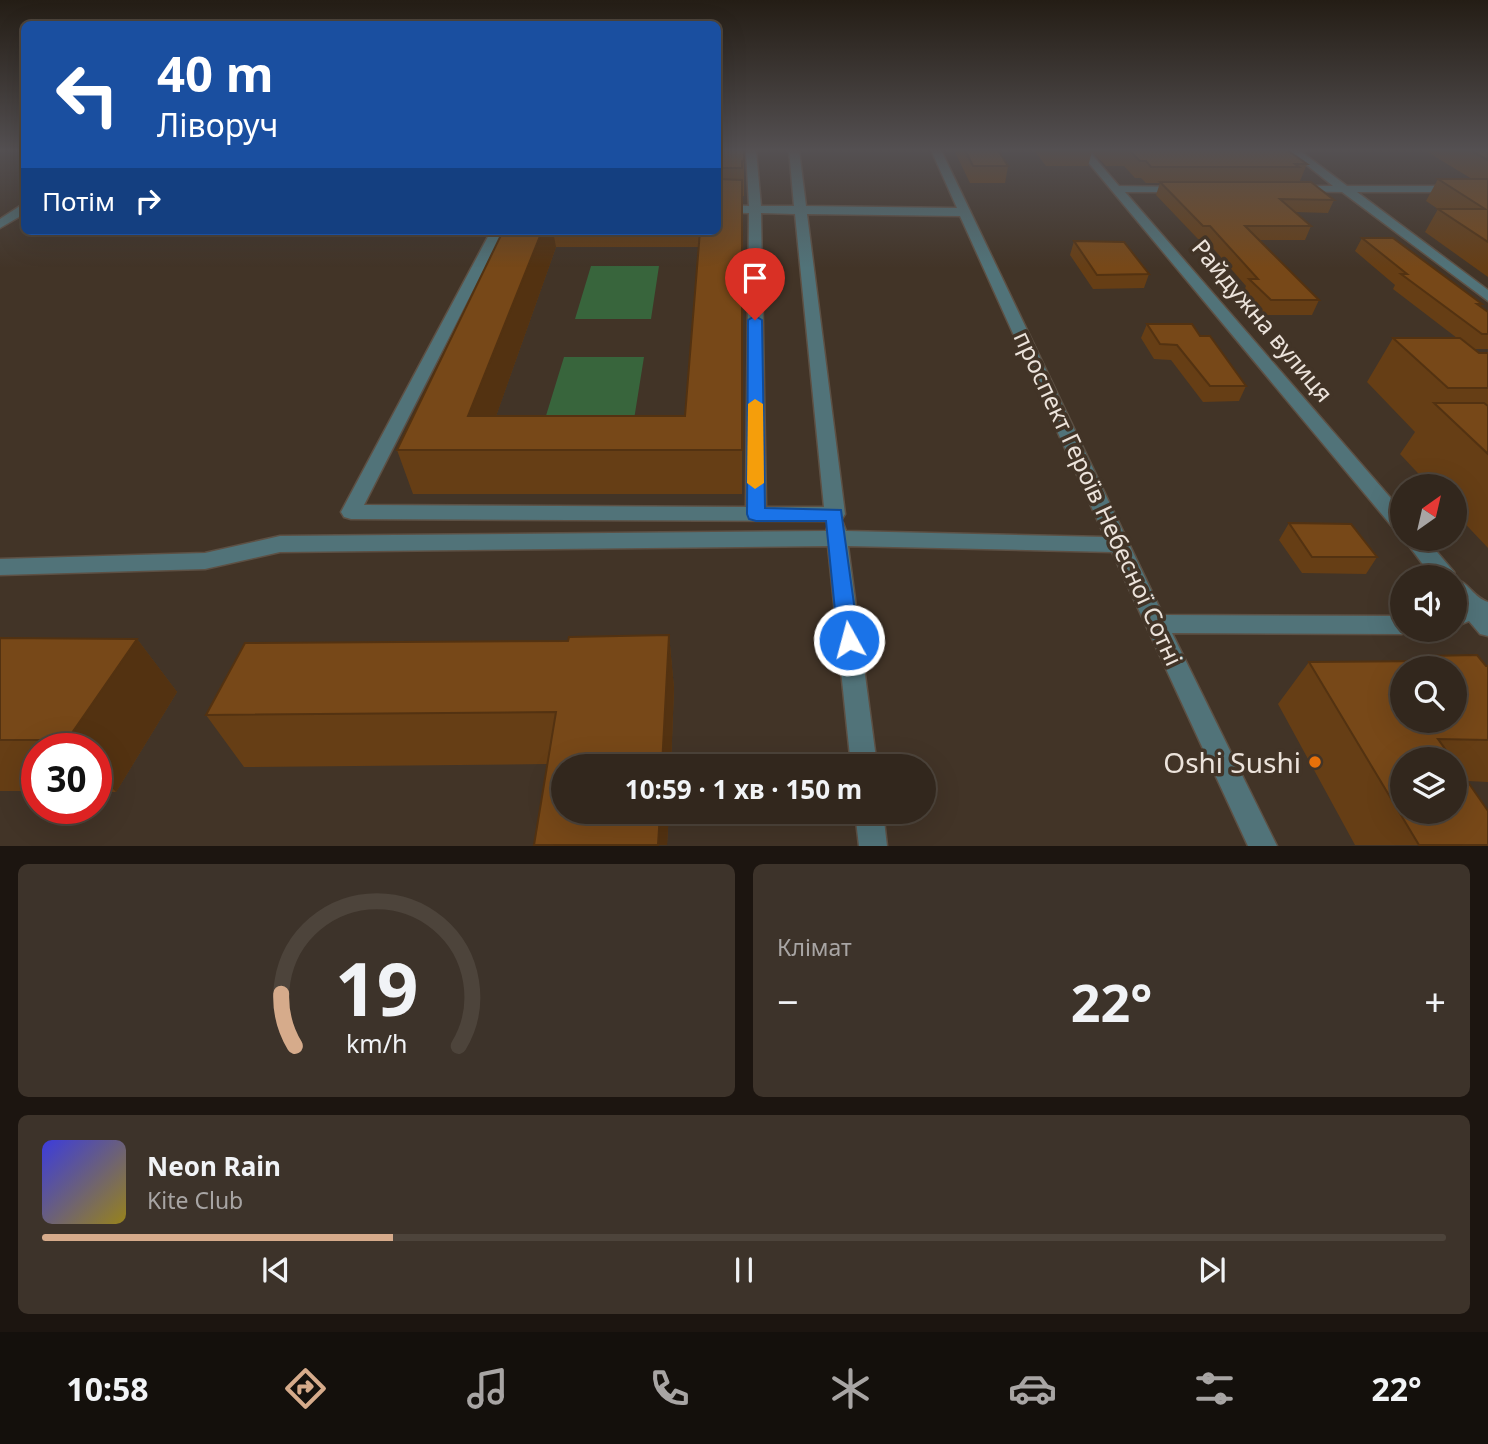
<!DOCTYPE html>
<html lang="uk">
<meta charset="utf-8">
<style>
:root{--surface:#32271d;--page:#3d332a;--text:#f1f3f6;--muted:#a8a5a4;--line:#4d443b;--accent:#d6ab8b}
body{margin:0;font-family:"Noto Sans",sans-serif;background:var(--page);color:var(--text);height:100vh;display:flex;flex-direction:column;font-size:26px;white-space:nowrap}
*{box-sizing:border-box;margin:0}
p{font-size:23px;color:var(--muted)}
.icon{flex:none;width:38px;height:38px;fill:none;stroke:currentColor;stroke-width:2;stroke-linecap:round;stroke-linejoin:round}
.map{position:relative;height:846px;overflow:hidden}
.panel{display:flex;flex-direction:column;gap:18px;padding:18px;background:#1c1510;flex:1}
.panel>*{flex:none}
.hud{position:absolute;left:21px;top:21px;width:700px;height:214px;border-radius:10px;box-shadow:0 7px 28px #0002,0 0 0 2px var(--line);background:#1a4fa0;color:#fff;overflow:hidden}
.needle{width:46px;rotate:34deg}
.buttons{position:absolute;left:1390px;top:474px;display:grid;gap:14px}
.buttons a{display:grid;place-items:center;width:77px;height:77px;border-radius:50%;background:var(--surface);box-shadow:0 7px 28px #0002,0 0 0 2px var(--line);font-size:35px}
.speed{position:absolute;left:21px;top:733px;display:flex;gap:14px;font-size:35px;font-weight:700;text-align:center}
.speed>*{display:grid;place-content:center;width:91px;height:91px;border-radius:50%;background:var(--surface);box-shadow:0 7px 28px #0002,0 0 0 2px var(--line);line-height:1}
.speed .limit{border:10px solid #d22;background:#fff;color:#111}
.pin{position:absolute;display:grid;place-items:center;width:60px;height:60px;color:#fff;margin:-72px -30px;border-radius:50% 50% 50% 0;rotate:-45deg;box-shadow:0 0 7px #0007}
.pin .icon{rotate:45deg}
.me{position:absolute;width:77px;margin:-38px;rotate:353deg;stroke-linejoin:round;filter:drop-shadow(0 0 5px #0008)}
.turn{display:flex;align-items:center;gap:24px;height:147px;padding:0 21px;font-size:32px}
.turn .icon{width:91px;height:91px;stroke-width:2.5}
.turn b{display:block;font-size:49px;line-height:60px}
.then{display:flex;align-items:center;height:66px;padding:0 21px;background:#0003;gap:14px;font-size:26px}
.big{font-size:52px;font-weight:700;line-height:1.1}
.panel .widget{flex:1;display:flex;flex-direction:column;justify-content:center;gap:10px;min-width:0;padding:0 24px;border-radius:10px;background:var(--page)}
.panel .dial{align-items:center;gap:0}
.dial svg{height:182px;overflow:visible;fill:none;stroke:var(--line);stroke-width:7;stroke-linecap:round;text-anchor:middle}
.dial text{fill:var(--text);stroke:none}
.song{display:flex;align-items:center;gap:21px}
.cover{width:84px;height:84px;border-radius:10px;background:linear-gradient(135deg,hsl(240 70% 55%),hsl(50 70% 35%))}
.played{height:7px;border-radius:4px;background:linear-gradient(90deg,var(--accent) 25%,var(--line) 25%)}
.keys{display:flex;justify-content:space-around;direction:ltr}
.heat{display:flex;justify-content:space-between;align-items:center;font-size:38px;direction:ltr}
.panel .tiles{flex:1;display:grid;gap:18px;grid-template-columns:1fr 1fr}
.widget:last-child{grid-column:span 2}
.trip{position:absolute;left:551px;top:754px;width:385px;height:70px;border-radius:35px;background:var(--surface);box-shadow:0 7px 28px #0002,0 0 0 2px var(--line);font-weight:700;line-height:70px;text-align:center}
.tab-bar{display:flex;height:112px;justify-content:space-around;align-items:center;background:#14100c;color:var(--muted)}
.tab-bar .icon{width:49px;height:49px}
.tab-bar .on{color:var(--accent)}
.tab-bar b{font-size:32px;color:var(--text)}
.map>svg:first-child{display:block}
.green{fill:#38653c}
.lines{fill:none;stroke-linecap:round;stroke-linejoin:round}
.minor-casing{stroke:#5d5044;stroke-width:3}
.minor{fill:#517379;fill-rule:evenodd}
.wall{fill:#663e15;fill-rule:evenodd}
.shaded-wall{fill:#533211}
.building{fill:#774818;stroke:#533211;stroke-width:2;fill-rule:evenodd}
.route{fill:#1a73e8;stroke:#114b97;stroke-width:2}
.slow{fill:#f59e0b}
.food-dot{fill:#e8710a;stroke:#423427;stroke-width:2.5}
.labels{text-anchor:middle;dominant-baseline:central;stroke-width:7;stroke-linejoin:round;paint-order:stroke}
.street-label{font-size:24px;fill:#ece3db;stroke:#423427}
.near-poi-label{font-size:28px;fill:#ece3db;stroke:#423427;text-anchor:end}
</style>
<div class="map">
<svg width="1488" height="846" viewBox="0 0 1488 846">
<rect width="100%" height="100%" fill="#423427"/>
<path class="green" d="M591 266H659L651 319H575Z
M564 357H644L632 432H541Z"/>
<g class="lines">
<g class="minor-casing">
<path id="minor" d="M746 150H756L761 206H794L789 150H799L806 206 957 208 931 150H941L1163 615 1402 616V630H1411L1402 634 1172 633 1277 846H1248L1112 552 848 546 877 766H851L828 546 280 552 205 569 0 575V559L205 553 280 536 826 531 829 523 834 521 351 519 344 517 341 512 491 231H503L364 505 746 507 749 213 718 212V205L749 206ZM761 213 795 214 824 507H766ZM807 214 960 216 1105 537 846 531 843 523 836 521 842 519 845 514Z
M1078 150H1088L1119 186 1184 187 1186 189 1180 192H1125L1402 511V532L1395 530Z
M1288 150H1299L1347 186H1488V192H1357L1488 290V301L1342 192 1295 191 1293 189 1299 186H1333Z
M20 206H24V214L0 228V219Z
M1404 539H1426L1454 572 1456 579C1470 584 1473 597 1488 602V636L1480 634 1469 621 1454 627V608L1457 606 1454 603V578H1433Z
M855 812H883L887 846H859Z"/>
</g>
<use href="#minor" class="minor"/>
</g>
<path class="wall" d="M718 150H744V196H742V494H413L397 450 503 231H718ZM556 247H699L685 416H496Z
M954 150H998L1008 166 1005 183H970Z
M1034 150H1287L1307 164 1300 181H1293L1292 182 1334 200 1328 213 1295 212 1311 226 1305 240H1258L1319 300 1312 315H1264L1243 293 1246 286 1205 239H1198L1156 195 1160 183H1146L1141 178H1135L1124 166H1106L1092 152 1088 166H1046Z
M1424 150H1488V277L1425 232 1438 209 1426 201 1438 179H1472Z
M1362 238 1482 304 1480 306 1488 312V349H1474L1479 353H1488V548L1454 512V486H1430L1400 454 1415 432 1367 382 1393 338H1457L1393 289 1395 285 1355 251Z
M1074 241 1149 274 1144 288 1093 289 1070 255Z
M1147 324 1200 336 1246 386 1239 401 1203 402 1171 360 1154 359 1141 338Z
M1289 523 1377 557 1366 574 1302 573 1279 540Z
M669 635 674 688 671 766H564V812H669L667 845H534L548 764 244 767 206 715 245 643 568 641 569 637Z
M0 638 137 639 177 692 116 792H96V749H37V791H0Z
M1426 656 1488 666V782L1468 781 1488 845H1355L1278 704 1309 662 1421 661ZM1402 760H1454V812Z"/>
<path class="shaded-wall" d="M542 231H553L556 247 484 450 468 416Z
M669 635 674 688 671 766H662Z
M137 639 177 692 116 792 96 771V749H76L67 740Z
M660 812H669L667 845H658Z"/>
<path class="building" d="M718 150H744V161H742V168H718Z
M965 150H998L1008 166H973Z
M1109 150H1287L1307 164H1295L1299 167H1151L1146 161H1140L1129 150Z
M1470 150H1488V160Z
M718 179 742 180V450H397L503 231H542L468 416H685L700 231H718Z
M1438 179H1488V242L1438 209H1485Z
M1160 182H1311L1334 200 1280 199 1311 226H1245L1319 300H1271L1249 279H1258L1210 226H1203Z
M1362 238H1393L1482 304H1477L1488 312V334H1482L1401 274H1407Z
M1074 241 1124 242 1149 274 1097 275Z
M1147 324H1192L1200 336H1210L1246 386H1210L1177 345 1160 344Z
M1393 338H1460L1479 353H1488V388H1448Z
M1434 403H1484L1488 406V454Z
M1289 523 1351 524 1377 557H1312Z
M669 635 662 766H564V812H660L658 845H534L556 712 206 715 245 643 568 641 569 637Z
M0 638 137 639 67 740H0Z
M1477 655 1486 666H1488V740L1438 739 1453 760H1402V812H1454V762L1488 811V845H1419L1309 662 1430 661 1426 656ZM1402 668H1454V721H1402Z"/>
<linearGradient id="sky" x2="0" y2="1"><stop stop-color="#241d15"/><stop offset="0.56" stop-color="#545052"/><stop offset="1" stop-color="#545052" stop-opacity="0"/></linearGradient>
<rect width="1488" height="268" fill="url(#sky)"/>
<path class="route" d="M755 316 762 320 765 508 841 510 859 640 856 646 849 649 841 646 838 640 826 521H756L749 519 747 514 748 320Z"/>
<path class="slow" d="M755 399 763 404 764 483 755 489 747 483 748 404Z"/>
<circle class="food-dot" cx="1315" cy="762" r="7"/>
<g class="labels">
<g class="street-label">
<text transform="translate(1263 320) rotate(50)">Райдужна вулиця</text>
<text transform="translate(1099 498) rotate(65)">проспект Героїв Небесної Сотні</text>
</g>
<g class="near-poi-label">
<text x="1301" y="762">Oshi Sushi</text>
</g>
</g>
</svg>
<div class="buttons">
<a><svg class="needle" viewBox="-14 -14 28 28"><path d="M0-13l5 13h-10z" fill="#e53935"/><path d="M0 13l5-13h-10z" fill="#a8a5a4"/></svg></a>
<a><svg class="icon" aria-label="sound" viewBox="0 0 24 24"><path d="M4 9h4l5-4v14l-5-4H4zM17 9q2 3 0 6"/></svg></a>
<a><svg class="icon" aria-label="search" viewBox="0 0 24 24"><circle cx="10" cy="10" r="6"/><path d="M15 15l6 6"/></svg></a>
<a><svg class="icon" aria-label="layers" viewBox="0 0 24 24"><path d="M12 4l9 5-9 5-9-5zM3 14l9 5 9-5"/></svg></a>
</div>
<div class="speed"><div class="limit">30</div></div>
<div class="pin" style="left:755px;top:320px;background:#d93025"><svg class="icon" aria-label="arrive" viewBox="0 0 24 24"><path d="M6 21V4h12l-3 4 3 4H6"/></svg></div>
<svg class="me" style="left:849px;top:640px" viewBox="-20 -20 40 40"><circle r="17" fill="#1a73e8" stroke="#fff" stroke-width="3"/><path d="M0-11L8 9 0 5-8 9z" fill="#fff"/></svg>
<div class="trip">10:59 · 1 хв · 150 m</div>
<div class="hud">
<div class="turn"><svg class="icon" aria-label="left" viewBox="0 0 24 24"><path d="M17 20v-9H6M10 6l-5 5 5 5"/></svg><div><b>40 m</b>Ліворуч</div></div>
<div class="then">Потім<svg class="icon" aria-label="right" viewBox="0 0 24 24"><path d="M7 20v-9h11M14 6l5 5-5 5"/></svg></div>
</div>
</div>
<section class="panel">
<div class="tiles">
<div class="widget dial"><svg viewBox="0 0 100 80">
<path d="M14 69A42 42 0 1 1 86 69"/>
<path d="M14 69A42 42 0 0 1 8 46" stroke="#d6ab8b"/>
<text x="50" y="56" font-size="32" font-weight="700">19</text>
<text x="50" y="72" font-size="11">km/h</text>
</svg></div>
<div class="widget"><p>Клімат</p>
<div class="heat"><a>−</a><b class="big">22°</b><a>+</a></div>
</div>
<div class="widget">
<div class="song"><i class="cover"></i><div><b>Neon Rain</b><p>Kite Club</p></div></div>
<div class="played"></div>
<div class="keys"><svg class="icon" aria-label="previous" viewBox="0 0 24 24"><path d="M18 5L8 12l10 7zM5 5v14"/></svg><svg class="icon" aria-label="pause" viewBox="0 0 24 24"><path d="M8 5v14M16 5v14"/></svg><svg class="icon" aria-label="next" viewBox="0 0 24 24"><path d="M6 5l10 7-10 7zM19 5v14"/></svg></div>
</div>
</div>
</section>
<nav class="tab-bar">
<b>10:58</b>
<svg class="icon on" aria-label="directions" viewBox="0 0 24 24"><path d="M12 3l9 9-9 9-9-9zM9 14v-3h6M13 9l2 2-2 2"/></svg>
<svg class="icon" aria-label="music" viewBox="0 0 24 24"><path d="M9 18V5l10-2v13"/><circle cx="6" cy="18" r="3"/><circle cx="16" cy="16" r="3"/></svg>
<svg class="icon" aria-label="phone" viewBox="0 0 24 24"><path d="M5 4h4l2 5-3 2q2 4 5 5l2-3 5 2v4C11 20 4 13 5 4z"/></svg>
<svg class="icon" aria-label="climate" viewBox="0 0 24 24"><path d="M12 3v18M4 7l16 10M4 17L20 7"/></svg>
<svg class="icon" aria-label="car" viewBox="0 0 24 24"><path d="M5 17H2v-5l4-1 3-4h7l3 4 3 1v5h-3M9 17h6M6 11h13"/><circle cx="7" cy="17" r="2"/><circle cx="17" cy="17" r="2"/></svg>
<svg class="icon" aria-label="filters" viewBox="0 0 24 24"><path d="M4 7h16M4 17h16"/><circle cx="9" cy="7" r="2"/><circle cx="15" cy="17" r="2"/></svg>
<b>22°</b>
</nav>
